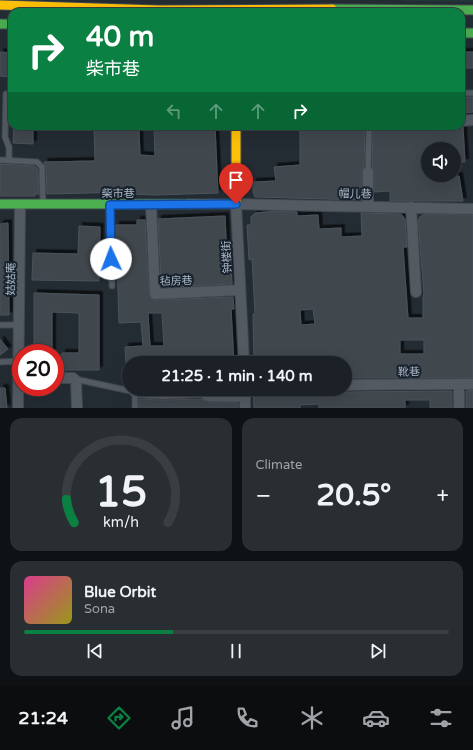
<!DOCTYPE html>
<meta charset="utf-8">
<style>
:root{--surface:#1b2126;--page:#282e32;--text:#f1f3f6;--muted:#a0a3a7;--line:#393e43;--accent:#0b8043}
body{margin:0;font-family:"Varela Round","Noto Sans SC",sans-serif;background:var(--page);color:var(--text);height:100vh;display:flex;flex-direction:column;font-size:15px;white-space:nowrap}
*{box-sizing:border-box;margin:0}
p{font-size:13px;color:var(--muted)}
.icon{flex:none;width:22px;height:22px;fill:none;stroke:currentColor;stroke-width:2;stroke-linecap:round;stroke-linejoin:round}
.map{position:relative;height:408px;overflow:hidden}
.sheet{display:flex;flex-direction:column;gap:10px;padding:10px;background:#0f1215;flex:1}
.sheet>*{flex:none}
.hud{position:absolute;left:8px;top:8px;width:457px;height:122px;border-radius:12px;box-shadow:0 4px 16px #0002,0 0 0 1px var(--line);background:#0b8043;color:#fff;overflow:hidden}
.tools{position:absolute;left:421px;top:142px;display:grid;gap:8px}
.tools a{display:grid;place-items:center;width:40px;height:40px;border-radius:50%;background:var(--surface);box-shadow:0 4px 16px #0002,0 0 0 1px var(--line);font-size:20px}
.speed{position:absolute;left:12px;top:344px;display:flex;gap:8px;font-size:20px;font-weight:700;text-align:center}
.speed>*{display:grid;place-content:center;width:52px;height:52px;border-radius:50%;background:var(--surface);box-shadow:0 4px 16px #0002,0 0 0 1px var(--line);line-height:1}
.speed .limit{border:6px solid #d22;background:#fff;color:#111}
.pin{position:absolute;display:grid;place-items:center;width:34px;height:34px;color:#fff;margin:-41px -17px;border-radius:50% 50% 50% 0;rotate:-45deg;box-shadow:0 0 4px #0007}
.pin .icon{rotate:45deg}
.me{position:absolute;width:44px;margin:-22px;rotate:358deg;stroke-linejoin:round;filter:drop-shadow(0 0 3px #0008)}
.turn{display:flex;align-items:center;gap:14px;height:84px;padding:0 12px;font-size:18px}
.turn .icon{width:52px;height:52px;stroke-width:2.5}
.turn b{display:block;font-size:28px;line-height:34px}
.lanes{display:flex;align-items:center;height:38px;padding:0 12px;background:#0003;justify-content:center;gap:20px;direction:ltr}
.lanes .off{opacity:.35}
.big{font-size:30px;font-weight:700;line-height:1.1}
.sheet .tile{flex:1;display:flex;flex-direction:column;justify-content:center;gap:6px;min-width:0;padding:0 14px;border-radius:12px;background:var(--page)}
.sheet .dial{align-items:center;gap:0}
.dial svg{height:104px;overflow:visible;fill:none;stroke:var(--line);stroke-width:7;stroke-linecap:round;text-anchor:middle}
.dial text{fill:var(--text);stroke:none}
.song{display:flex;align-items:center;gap:12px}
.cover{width:48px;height:48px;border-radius:6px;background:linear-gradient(135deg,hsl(330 70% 55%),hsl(60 70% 35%))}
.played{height:4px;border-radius:2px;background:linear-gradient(90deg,var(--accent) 35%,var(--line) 35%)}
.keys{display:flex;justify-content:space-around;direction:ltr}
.heat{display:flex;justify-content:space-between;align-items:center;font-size:22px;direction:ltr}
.sheet .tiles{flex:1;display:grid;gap:10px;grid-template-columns:1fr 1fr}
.tile:last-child{grid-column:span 2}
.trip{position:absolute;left:122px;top:356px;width:230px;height:40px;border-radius:20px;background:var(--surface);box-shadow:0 4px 16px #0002,0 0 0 1px var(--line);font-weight:700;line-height:40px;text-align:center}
.menu{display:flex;height:64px;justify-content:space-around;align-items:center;background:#0b0d0f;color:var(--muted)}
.menu .icon{width:28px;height:28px}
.menu .selected{color:var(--accent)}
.menu b{font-size:18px;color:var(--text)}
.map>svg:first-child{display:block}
.green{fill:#213739}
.building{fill:#3f474e;stroke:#4b535c;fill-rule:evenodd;filter:url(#shadow)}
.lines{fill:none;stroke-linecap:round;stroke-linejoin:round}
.lane-casing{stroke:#414850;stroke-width:7}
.street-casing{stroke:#414850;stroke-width:12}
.fast-casing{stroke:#414850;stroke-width:11}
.slow-casing{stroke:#414850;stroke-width:11}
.lane{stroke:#545a62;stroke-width:5}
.street{stroke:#545a62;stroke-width:10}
.fast{stroke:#4caf50;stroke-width:9}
.slow{stroke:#ffc107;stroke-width:9}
.route-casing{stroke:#114b97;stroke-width:10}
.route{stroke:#1a73e8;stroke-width:7}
.labels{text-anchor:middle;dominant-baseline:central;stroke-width:4;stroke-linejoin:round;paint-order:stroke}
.street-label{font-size:11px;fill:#acb8c6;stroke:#18222e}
</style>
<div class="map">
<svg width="473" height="408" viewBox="0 0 473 408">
<defs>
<filter id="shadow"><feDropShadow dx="3.5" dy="-3.5" stdDeviation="0" flood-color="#0009"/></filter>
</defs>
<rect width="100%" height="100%" fill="#242c33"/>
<path class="green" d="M402 0H473V2L402 1Z"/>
<path class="building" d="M0 52 12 53V77L0 76Z
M461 52H473V68H461Z
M461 97H473V112L461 113Z
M14 126H33V144L13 143Z
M94 126H131V130H139L140 155 155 156 154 127 215 126 218 193 156 195 129 194 128 192 47 194 46 167 44 162 95 161Z
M373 126H457L463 127 465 162H454V149H428V175H441L440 178 459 176 463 201H390V191L374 192V172L372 167Z
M326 127H365L364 167 362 172V200L255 197 253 192V182L276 181 274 167 300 165V129Z
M0 164 35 166 38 169 39 194H35V196H0Z
M278 211 297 212V216L318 215 319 229 341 228V237L362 236 361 213 401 214 405 219 407 247H403L408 318H423V295H424L418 221 420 217 424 214 473 215V378H345V363H254L253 314H255L252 259 249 260 247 225H251V217L255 213ZM313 309 315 324 301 325 300 310ZM400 340H424V354H400Z
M225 216 227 259H231L232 284 170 287 169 281H161L158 219Z
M137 220H145L149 294 152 300H155L233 297 234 309H231L234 363H126L125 347 143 346 141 322 119 323 116 225H137ZM148 313H162L164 346H150Z
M8 223 9 315H0V224Z
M79 226 100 227 99 281 32 280 33 253 78 254Z
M34 293 99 295V370H61L62 353H79V313L52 312V353H34Z
M0 339 8 349 0 355Z
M0 388H5L7 408H0Z
M253 389H340L345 392 452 391V408H430V400H405V408H319V404L300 405V408H254Z
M473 390V408H466V391Z
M139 399 162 400 201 399 208 402 238 403V408H139Z"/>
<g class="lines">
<g class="lane-casing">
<path id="lane" d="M461 93H473
M6 94 5 137 9 147V160
M0 160 37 162 42 167 43 203
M368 172 369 126
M110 206 112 286
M0 325H19
M0 362 20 361
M75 379 135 392V408"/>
</g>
<g class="street-casing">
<path id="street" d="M461 121 473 120
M151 205 155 294 240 290
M368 206V172
M411 207 416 292
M244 363 236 204 473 209
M55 378H73L76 381 77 408
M345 385 473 384
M245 389V408
M135 392 162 394 203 392 208 396 245 397
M18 408 20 205
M459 408V384"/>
</g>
<g class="fast-casing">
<path id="fast" d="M332 9 473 10
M0 24H12
M461 33H473
M0 204H189"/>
</g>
<g class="slow-casing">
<path id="slow" d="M0 5 159 10 332 9
M189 204H236V126"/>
</g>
<use href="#lane" class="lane"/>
<use href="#street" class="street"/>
<use href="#fast" class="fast"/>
<use href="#slow" class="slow"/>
</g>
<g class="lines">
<g class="route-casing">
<path id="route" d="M111 259 110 205 236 204"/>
</g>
<use href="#route" class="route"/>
</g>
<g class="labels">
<g class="street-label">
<text x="118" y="193">柴市巷</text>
<text transform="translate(355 194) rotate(1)">帽儿巷</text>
<text transform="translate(227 257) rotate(-93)">钟楼街</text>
<text transform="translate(11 279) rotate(-89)">姑姑庵</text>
<text transform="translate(176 281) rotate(-2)">毡房巷</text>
<text transform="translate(409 372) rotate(-1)">靴巷</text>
</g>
</g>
</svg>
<div class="tools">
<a><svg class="icon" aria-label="sound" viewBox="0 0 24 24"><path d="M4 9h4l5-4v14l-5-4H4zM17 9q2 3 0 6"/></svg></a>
</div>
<div class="speed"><div class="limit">20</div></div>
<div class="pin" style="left:236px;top:204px;background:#d93025"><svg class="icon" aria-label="arrive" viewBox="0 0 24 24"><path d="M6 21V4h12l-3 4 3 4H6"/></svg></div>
<svg class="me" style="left:111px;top:259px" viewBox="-20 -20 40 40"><circle r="19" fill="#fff"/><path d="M0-13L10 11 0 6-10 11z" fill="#1a73e8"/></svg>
<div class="trip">21:25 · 1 min · 140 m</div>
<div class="hud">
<div class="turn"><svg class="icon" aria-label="right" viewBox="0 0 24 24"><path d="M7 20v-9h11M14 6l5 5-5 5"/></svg><div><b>40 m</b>柴市巷</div></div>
<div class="lanes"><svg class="icon off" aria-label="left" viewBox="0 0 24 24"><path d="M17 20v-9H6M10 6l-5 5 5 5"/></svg><svg class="icon off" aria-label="ahead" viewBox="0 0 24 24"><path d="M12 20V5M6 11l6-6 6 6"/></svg><svg class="icon off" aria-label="ahead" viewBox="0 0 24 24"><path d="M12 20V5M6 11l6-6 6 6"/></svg><svg class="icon" aria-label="right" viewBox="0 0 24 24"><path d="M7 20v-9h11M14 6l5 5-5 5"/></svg></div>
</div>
</div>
<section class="sheet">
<div class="tiles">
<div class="tile dial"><svg viewBox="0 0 100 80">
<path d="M14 69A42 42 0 1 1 86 69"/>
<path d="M14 69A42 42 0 0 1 8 51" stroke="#0b8043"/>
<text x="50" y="56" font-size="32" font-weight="700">15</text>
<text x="50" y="72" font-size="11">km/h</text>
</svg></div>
<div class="tile"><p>Climate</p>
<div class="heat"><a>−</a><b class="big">20.5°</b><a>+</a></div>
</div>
<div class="tile">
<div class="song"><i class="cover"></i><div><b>Blue Orbit</b><p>Sona</p></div></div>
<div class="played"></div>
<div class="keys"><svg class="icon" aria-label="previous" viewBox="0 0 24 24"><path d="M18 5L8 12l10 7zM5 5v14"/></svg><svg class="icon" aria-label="pause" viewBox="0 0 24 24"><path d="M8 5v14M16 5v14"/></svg><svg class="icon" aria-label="next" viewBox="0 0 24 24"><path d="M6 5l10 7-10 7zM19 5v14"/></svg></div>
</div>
</div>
</section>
<nav class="menu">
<b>21:24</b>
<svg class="icon selected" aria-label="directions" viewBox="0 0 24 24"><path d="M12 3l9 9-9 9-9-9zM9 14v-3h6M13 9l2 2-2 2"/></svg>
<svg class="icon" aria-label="music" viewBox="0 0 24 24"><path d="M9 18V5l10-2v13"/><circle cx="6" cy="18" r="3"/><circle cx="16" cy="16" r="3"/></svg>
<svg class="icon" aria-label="phone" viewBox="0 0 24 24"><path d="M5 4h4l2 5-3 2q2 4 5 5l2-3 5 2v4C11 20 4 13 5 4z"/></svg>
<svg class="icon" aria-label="climate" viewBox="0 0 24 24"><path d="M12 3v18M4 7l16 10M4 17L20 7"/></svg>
<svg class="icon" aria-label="car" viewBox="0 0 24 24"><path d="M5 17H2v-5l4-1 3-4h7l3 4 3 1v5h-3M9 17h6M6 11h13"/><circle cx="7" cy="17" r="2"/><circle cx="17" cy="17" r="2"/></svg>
<svg class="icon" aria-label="filters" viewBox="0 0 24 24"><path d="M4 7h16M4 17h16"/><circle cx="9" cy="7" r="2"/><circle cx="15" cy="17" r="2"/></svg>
</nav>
